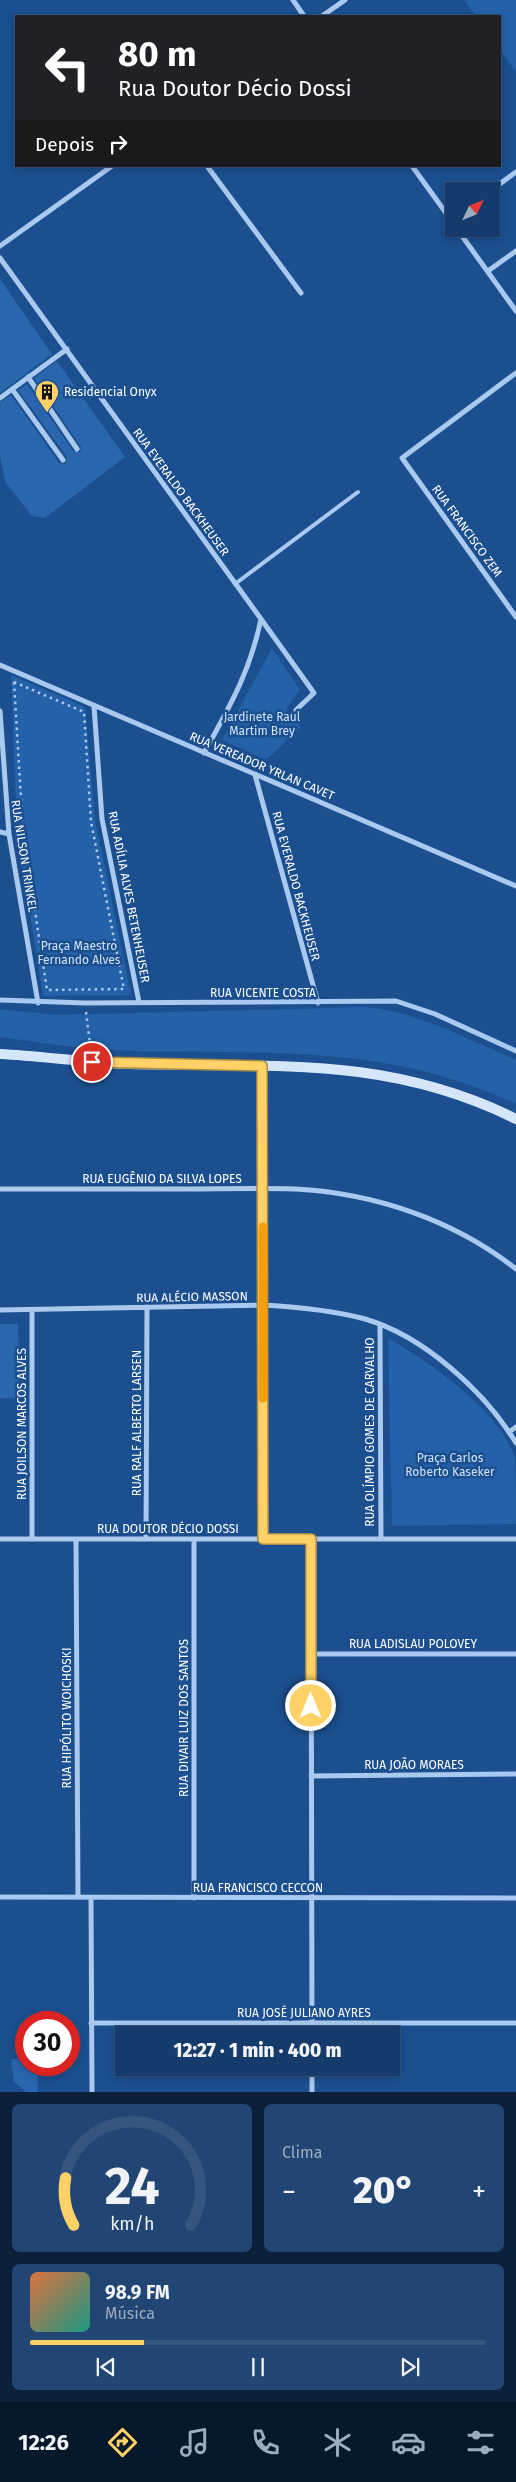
<!DOCTYPE html>
<html lang="pt">
<meta charset="utf-8">
<style>
:root{--surface:#143b6b;--page:#214673;--text:#f1f3f6;--muted:#9dadc1;--line:#33557e;--accent:#ffd166}
body{margin:0;font-family:"Fira Sans",sans-serif;background:var(--page);color:var(--text);height:100vh;display:flex;flex-direction:column;font-size:19px;white-space:nowrap}
*{box-sizing:border-box;margin:0}
p{font-size:16px;color:var(--muted)}
.icon{flex:none;width:28px;height:28px;fill:none;stroke:currentColor;stroke-width:2;stroke-linecap:round;stroke-linejoin:round}
.map{position:relative;height:2092px;overflow:hidden}
.panel{display:flex;flex-direction:column;gap:12px;padding:12px;background:#0b203b;flex:1}
.panel>*{flex:none}
.hud{position:absolute;left:15px;top:15px;width:486px;height:152px;border-radius:0px;box-shadow:0 2px 8px #0003,0 0 0 1px var(--line);background:#202124;color:#fff;overflow:hidden}
.needle{width:32px;rotate:47deg}
.controls{position:absolute;left:445px;top:182px;display:grid;gap:10px}
.controls a{display:grid;place-items:center;width:55px;height:55px;border-radius:0px;background:var(--surface);box-shadow:0 2px 8px #0003,0 0 0 1px var(--line);font-size:25px}
.speed{position:absolute;left:15px;top:2011px;display:flex;gap:10px;font-size:25px;font-weight:700;text-align:center}
.speed>*{display:grid;place-content:center;width:65px;height:65px;border-radius:50%;background:var(--surface);box-shadow:0 2px 8px #0003,0 0 0 1px var(--line);line-height:1}
.speed .limit{border:8px solid #d22;background:#fff;color:#111}
.pin{position:absolute;display:grid;place-items:center;width:42px;height:42px;color:#fff;margin:-21px;border:2px solid #fff;border-radius:50%;box-shadow:0 1px 5px #0007}
.me{position:absolute;width:55px;margin:-28px;rotate:0deg;stroke-linejoin:round;filter:drop-shadow(0 0 4px #0008)}
.turn{display:flex;align-items:center;gap:18px;height:105px;padding:0 20px;font-size:22px}
.turn .icon{width:65px;height:65px;stroke-width:2.5}
.turn b{display:block;font-size:35px;line-height:42px}
.then{display:flex;align-items:center;height:48px;padding:0 20px;background:#0003;gap:10px;font-size:19px}
.big{font-size:38px;font-weight:800;line-height:1.1}
.panel .card{flex:1;display:flex;flex-direction:column;justify-content:center;gap:8px;min-width:0;padding:0 18px;border-radius:8px;background:var(--page)}
.panel .dial{align-items:center;gap:0}
.dial svg{height:130px;overflow:visible;fill:none;stroke:var(--line);stroke-width:7;stroke-linecap:round;text-anchor:middle}
.dial text{fill:var(--text);stroke:none}
.song{display:flex;align-items:center;gap:15px}
.cover{width:60px;height:60px;border-radius:8px;background:linear-gradient(135deg,hsl(20 70% 55%),hsl(170 70% 35%))}
.played{height:5px;border-radius:2px;background:linear-gradient(90deg,var(--accent) 25%,var(--line) 25%)}
.keys{display:flex;justify-content:space-around;direction:ltr}
.heat{display:flex;justify-content:space-between;align-items:center;font-size:28px;direction:ltr}
.panel .tiles{flex:1;display:grid;gap:12px;grid-template-columns:1fr 1fr}
.card:last-child{grid-column:span 2}
.trip{position:absolute;left:115px;top:2026px;width:285px;height:50px;border-radius:0px;background:var(--surface);box-shadow:0 2px 8px #0003,0 0 0 1px var(--line);font-weight:800;line-height:50px;text-align:center}
.tab-bar{display:flex;height:80px;justify-content:space-around;align-items:center;background:#08182b;color:var(--muted)}
.tab-bar .icon{width:35px;height:35px}
.tab-bar .active{color:var(--accent)}
.tab-bar b{font-size:22px;color:var(--text)}
.map>svg:first-child{display:block}
.green{fill:#2461a8}
.building{fill:#2a66ad}
.lines{fill:none;stroke-linecap:round;stroke-linejoin:round}
.path{stroke:#a9c9ee;stroke-width:2.5;stroke-dasharray:2.5 4;stroke-linecap:butt}
.lane{stroke:#a9c9ee;stroke-width:4}
.street{stroke:#a9c9ee;stroke-width:5}
.secondary{stroke:#d6e6fa;stroke-width:10}
.route-casing{stroke:#a68842;stroke-width:12}
.route{stroke:#ffd166;stroke-width:9}
.slow{stroke:#f59e0b;stroke-width:9}
.labels{text-anchor:middle;dominant-baseline:central;stroke-width:5;stroke-linejoin:round;paint-order:stroke}
.poi-label{font-size:12px;fill:#fff;stroke:#1b4f8f;text-anchor:start}
.street-label{font-size:12px;fill:#fff;stroke:#1b4f8f}
.park-label{font-size:12px;fill:#cfe3fa;stroke:#1b4f8f}
</style>
<div class="map">
<svg width="516" height="2092" viewBox="0 0 516 2092">
<rect width="100%" height="100%" fill="#1b4f8f"/>
<path class="green" d="M464 0H516V72L500 50V16H476Z
M272 648 300 690 286 709 301 727 266 760 222 740Z
M11 675 85 707 95 820 131 995 43 996 17 833Z
M367 1007C420 1013 467 1039 516 1060V1104C379 1040 255 1056 109 1050 73 1048 37 1042 0 1037V1009L56 1015Z
M388 1338C431 1363 498 1409 515 1458 516 1470 516 1509 516 1524L392 1526Z"/>
<path class="building" d="M0 279 52 354 0 393Z
M57 361 125 457 45 518 32 516 5 482 0 455V402L11 395 59 463 65 464 67 457 18 390 27 384 73 451 80 452 81 447 34 378Z
M0 1324H18L20 1399 0 1398Z
M11 2059H26V2065H37L38 2092H26L14 2082Z"/>
<g class="lines">
<path class="path" d="M14 682 84 712 91 822 124 989 47 990 23 832Z
M86 1012 91 1051"/>
<path class="lane" d="M235 584 358 492"/>
<path class="street" d="M293 0 304 16
M322 16 345 0
M207 166 301 293
M412 166 454 224
M490 191 516 172
M457 229 516 311
M0 246 112 166
M0 258 261 619C250 672 230 706 204 753
M488 271 516 251
M516 373 402 458 516 617
M28 377 77 449
M12 389 63 460
M0 398 67 349
M261 619 314 693 296 710
M0 665 516 886
M94 706 102 819 139 1002
M0 711 9 834 38 1003
M255 775 318 1003
M0 832 9 834
M0 1000 85 1003 396 1001 435 1014 516 1051
M262 1066 263 1539
M0 1189C61 1189 121 1189 182 1189 219 1189 257 1188 295 1189 374 1193 454 1220 516 1269
M0 1310 263 1305C297 1307 332 1310 365 1319 424 1336 485 1392 516 1443
M380 1325 381 1539
M509 1432 516 1427
M0 1539H516
M32 1539V1310
M76 1539 78 1897
M146 1539 147 1307
M194 1539V1898
M311 1539 312 2035
M311 1654H516
M311 1776 516 1774
M0 1897 516 1898
M91 1897 92 2092
M91 2023H516
M312 2068V2092"/>
<path class="secondary" d="M0 1054C43 1056 86 1063 129 1064 269 1068 385 1054 516 1119"/>
</g>
<g class="lines">
<g class="route-casing">
<path id="route" d="M92 1062 262 1066 263 1539H311V1706"/>
</g>
<use href="#route" class="route"/>
<path class="slow" d="M263 1227V1398"/>
</g>
<defs>
<g id="building-pin" transform="scale(1.25)"><path d="M0 17L-7.5 6A9.5 9.5 0 1 1 7.5 6Z" fill="#ffd166" stroke="#1b4f8f"/><path d="M-4-6H4V6H1V3H-1V6H-4ZM-2.5-4.3h1.7v1.8h-1.7ZM.8-4.3h1.7v1.8H.8ZM-2.5-1h1.7V.8h-1.7ZM.8-1h1.7V.8H.8Z" fill="#111"/></g>
</defs>
<g fill-rule="evenodd">
<use href="#building-pin" x="47" y="392"/>
</g>
<g class="labels">
<g class="poi-label">
<text x="64" y="392">Residencial Onyx</text>
</g>
<g class="street-label">
<text transform="translate(181 492) rotate(54)">RUA EVERALDO BACKHEUSER</text>
<text transform="translate(467 531) rotate(54)">RUA FRANCISCO ZEM</text>
<text transform="translate(262 766) rotate(23)">RUA VEREADOR YRLAN CAVET</text>
<text transform="translate(24 856) rotate(81)">RUA NILSON TRINKEL</text>
<text transform="translate(296 886) rotate(75)">RUA EVERALDO BACKHEUSER</text>
<text transform="translate(129 897) rotate(79)">RUA ADÍLIA ALVES BETENHEUSER</text>
<text x="263" y="993">RUA VICENTE COSTA</text>
<text x="162" y="1179">RUA EUGÊNIO DA SILVA LOPES</text>
<text transform="translate(192 1297) rotate(-1)">RUA ALÉCIO MASSON</text>
<text transform="translate(137 1423) rotate(-90)">RUA RALF ALBERTO LARSEN</text>
<text transform="translate(22 1424) rotate(-90)">RUA JOILSON MARCOS ALVES</text>
<text transform="translate(370 1432) rotate(-90)">RUA OLÍMPIO GOMES DE CARVALHO</text>
<text x="168" y="1529">RUA DOUTOR DÉCIO DOSSI</text>
<text x="413" y="1644">RUA LADISLAU POLOVEY</text>
<text transform="translate(67 1718) rotate(-90)">RUA HIPÓLITO WOICHOSKI</text>
<text transform="translate(184 1718) rotate(-90)">RUA DIVAIR LUIZ DOS SANTOS</text>
<text x="414" y="1765">RUA JOÃO MORAES</text>
<text x="258" y="1888">RUA FRANCISCO CECCON</text>
<text x="304" y="2013">RUA JOSÉ JULIANO AYRES</text>
</g>
<g class="park-label">
<text x="262" y="717">Jardinete Raul<tspan x="262" dy="14">Martim Brey</tspan></text>
<text x="79" y="946">Praça Maestro<tspan x="79" dy="14">Fernando Alves</tspan></text>
<text x="450" y="1458">Praça Carlos<tspan x="450" dy="14">Roberto Kaseker</tspan></text>
</g>
</g>
</svg>
<div class="controls">
<a><svg class="needle" viewBox="-14 -14 28 28"><path d="M0-13l5 13h-10z" fill="#e53935"/><path d="M0 13l5-13h-10z" fill="#9dadc1"/></svg></a>
</div>
<div class="speed"><div class="limit">30</div></div>
<div class="pin" style="left:92px;top:1062px;background:#d93025"><svg class="icon" aria-label="arrive" viewBox="0 0 24 24"><path d="M6 21V4h12l-3 4 3 4H6"/></svg></div>
<svg class="me" style="left:311px;top:1706px" viewBox="-20 -20 40 40"><circle r="17" fill="#ffd166" stroke="#fff" stroke-width="3"/><path d="M0-11L8 9 0 5-8 9z" fill="#fff"/></svg>
<div class="trip">12:27 · 1 min · 400 m</div>
<div class="hud">
<div class="turn"><svg class="icon" aria-label="left" viewBox="0 0 24 24"><path d="M17 20v-9H6M10 6l-5 5 5 5"/></svg><div><b>80 m</b>Rua Doutor Décio Dossi</div></div>
<div class="then">Depois<svg class="icon" aria-label="right" viewBox="0 0 24 24"><path d="M7 20v-9h11M14 6l5 5-5 5"/></svg></div>
</div>
</div>
<section class="panel">
<div class="tiles">
<div class="card dial"><svg viewBox="0 0 100 80">
<path d="M14 69A42 42 0 1 1 86 69"/>
<path d="M14 69A42 42 0 0 1 9 40" stroke="#ffd166"/>
<text x="50" y="56" font-size="32" font-weight="700">24</text>
<text x="50" y="72" font-size="11">km/h</text>
</svg></div>
<div class="card"><p>Clima</p>
<div class="heat"><a>−</a><b class="big">20°</b><a>+</a></div>
</div>
<div class="card">
<div class="song"><i class="cover"></i><div><b>98.9 FM</b><p>Música</p></div></div>
<div class="played"></div>
<div class="keys"><svg class="icon" aria-label="previous" viewBox="0 0 24 24"><path d="M18 5L8 12l10 7zM5 5v14"/></svg><svg class="icon" aria-label="pause" viewBox="0 0 24 24"><path d="M8 5v14M16 5v14"/></svg><svg class="icon" aria-label="next" viewBox="0 0 24 24"><path d="M6 5l10 7-10 7zM19 5v14"/></svg></div>
</div>
</div>
</section>
<nav class="tab-bar">
<b>12:26</b>
<svg class="icon active" aria-label="directions" viewBox="0 0 24 24"><path d="M12 3l9 9-9 9-9-9zM9 14v-3h6M13 9l2 2-2 2"/></svg>
<svg class="icon" aria-label="music" viewBox="0 0 24 24"><path d="M9 18V5l10-2v13"/><circle cx="6" cy="18" r="3"/><circle cx="16" cy="16" r="3"/></svg>
<svg class="icon" aria-label="phone" viewBox="0 0 24 24"><path d="M5 4h4l2 5-3 2q2 4 5 5l2-3 5 2v4C11 20 4 13 5 4z"/></svg>
<svg class="icon" aria-label="climate" viewBox="0 0 24 24"><path d="M12 3v18M4 7l16 10M4 17L20 7"/></svg>
<svg class="icon" aria-label="car" viewBox="0 0 24 24"><path d="M5 17H2v-5l4-1 3-4h7l3 4 3 1v5h-3M9 17h6M6 11h13"/><circle cx="7" cy="17" r="2"/><circle cx="17" cy="17" r="2"/></svg>
<svg class="icon" aria-label="filters" viewBox="0 0 24 24"><path d="M4 7h16M4 17h16"/><circle cx="9" cy="7" r="2"/><circle cx="15" cy="17" r="2"/></svg>
</nav>
